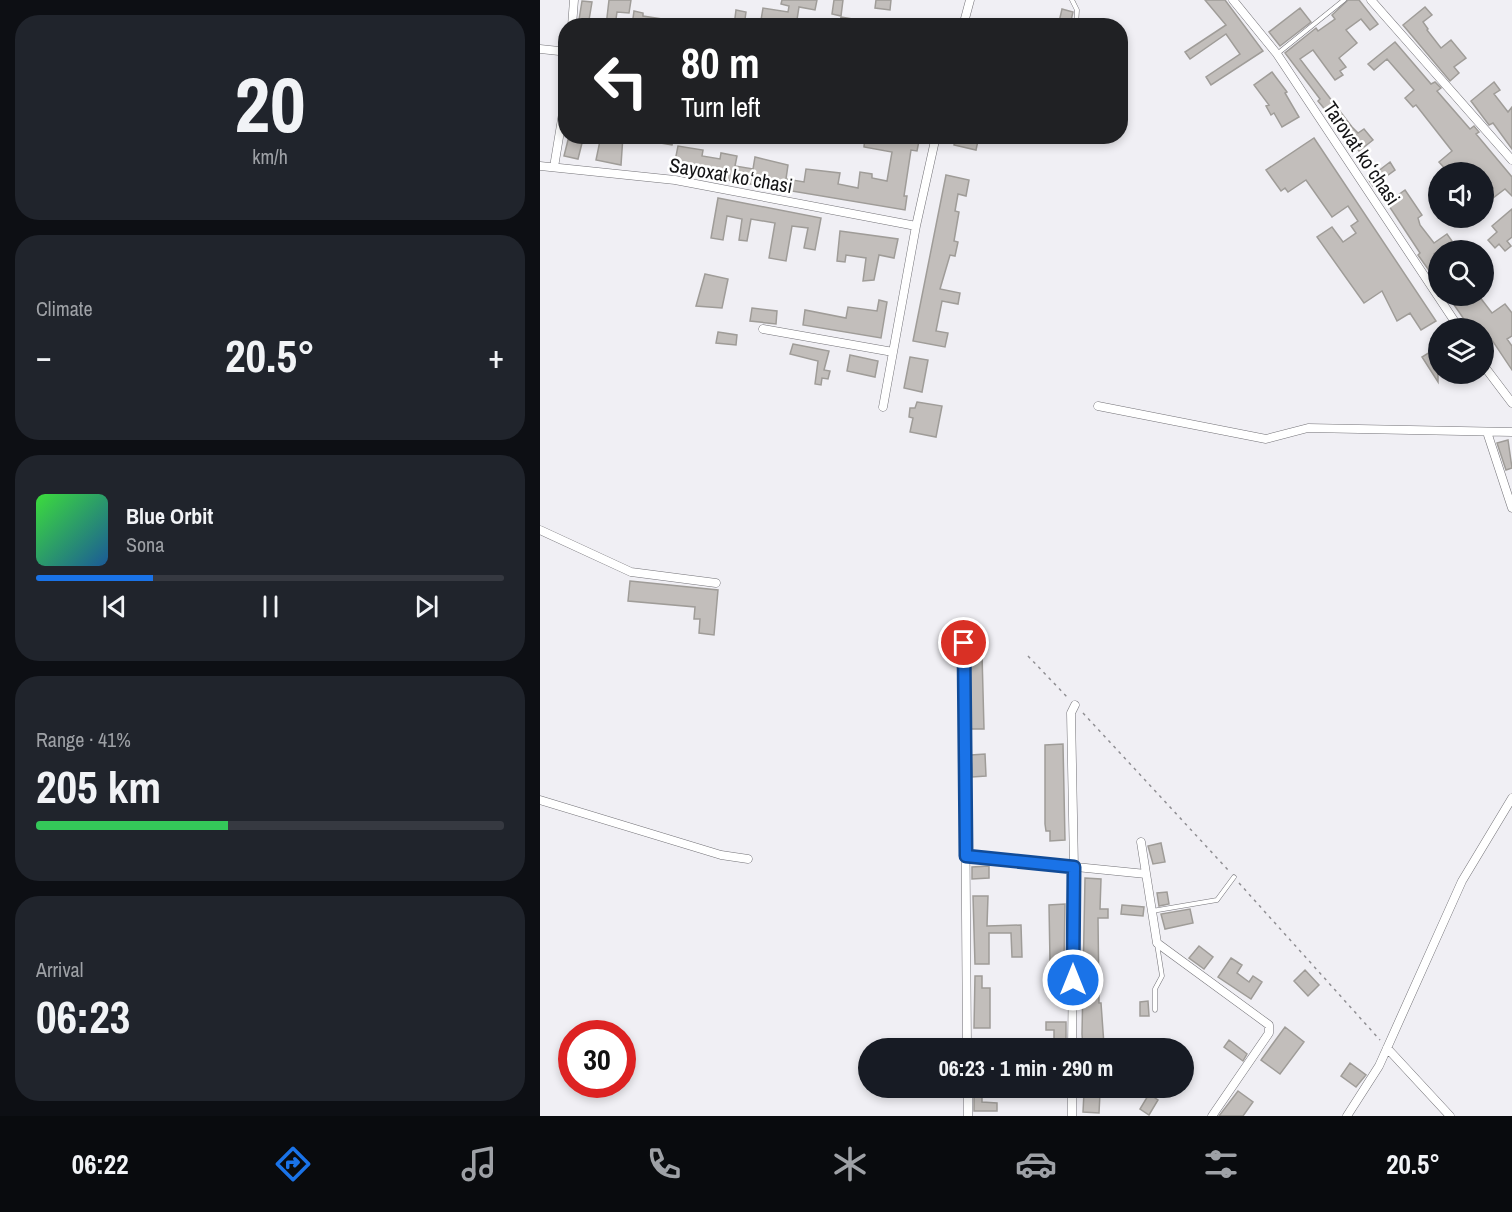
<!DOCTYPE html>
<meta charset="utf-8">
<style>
:root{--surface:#171b24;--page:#20242c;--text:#f1f3f6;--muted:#9ea1a6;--line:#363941;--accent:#1a73e8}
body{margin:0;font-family:"Archivo Narrow",sans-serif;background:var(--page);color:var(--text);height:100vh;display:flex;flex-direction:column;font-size:22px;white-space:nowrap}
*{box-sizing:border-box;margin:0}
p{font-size:20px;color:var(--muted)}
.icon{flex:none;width:33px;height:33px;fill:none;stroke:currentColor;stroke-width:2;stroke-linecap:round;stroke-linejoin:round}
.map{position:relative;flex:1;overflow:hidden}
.sheet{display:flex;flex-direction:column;gap:15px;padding:15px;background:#0d0f14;width:540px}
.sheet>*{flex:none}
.guide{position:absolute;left:18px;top:18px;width:570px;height:126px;border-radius:24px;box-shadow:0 3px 9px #0003;background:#202124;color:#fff;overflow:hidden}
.controls{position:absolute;left:888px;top:162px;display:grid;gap:12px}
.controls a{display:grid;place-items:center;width:66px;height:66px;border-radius:50%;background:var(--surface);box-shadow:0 3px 9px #0003;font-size:30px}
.speed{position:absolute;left:18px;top:1020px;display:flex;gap:12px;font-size:30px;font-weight:700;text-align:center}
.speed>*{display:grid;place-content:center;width:78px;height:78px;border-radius:50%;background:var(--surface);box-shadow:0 3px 9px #0003;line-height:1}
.speed .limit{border:9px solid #d22;background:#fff;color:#111}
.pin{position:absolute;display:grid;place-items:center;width:51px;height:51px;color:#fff;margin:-26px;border:3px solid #fff;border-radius:50%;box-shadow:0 2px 6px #0007}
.me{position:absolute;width:66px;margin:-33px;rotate:0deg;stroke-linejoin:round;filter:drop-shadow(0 0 4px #0008)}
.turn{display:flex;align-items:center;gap:21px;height:126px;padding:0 24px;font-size:27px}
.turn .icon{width:78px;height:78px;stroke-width:2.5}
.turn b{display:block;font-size:42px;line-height:51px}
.big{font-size:45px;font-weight:700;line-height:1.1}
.sheet .tile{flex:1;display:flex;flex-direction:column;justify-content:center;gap:9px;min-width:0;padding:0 21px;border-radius:24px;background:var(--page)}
.sheet .dial{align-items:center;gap:0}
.dial b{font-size:78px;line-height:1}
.song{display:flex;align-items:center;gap:18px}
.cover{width:72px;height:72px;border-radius:9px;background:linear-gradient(135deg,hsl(120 70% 55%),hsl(210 70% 35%))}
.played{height:6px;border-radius:3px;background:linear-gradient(90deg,var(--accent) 25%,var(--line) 25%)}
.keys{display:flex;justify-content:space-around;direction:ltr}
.heat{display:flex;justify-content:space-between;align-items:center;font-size:33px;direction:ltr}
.charge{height:9px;border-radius:4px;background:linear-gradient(90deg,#34c759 41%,var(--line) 0)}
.trip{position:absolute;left:318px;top:1038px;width:336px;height:60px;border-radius:30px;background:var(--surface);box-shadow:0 3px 9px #0003;font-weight:700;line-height:60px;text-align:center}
.dock{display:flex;height:96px;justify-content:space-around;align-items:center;background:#090b0e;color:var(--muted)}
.dock .icon{width:42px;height:42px}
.dock .active{color:var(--accent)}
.dock b{font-size:27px;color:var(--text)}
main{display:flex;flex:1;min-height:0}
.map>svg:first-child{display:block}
.building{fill:#c2bebb;stroke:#9f9c98;stroke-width:1.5}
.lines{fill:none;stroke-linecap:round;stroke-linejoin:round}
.service-casing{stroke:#737277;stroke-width:5}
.minor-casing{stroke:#737277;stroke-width:9}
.path{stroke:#908f93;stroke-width:1.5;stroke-dasharray:3 4.5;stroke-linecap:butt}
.service{stroke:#fff;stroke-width:4}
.minor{stroke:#fff;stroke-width:8}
.route-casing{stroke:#114b97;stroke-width:15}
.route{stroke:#1a73e8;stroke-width:10}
.labels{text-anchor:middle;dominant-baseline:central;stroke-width:5;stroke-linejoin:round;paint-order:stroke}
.street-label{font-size:20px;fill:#141416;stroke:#fff}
</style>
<main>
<section class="sheet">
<div class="tile dial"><b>20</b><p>km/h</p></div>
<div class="tile"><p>Climate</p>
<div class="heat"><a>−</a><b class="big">20.5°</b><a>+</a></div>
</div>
<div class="tile">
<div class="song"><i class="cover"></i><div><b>Blue Orbit</b><p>Sona</p></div></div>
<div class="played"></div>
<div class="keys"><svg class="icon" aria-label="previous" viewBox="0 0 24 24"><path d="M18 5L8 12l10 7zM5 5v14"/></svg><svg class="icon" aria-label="pause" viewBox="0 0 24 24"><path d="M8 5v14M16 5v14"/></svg><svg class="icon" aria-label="next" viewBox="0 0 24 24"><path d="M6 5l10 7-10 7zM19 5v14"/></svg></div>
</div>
<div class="tile"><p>Range · 41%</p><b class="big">205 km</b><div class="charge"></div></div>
<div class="tile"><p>Arrival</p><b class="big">06:23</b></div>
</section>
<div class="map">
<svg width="972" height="1116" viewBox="0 0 972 1116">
<rect width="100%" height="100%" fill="#f0eff4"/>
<path class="building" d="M69 0H91L89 13 77 12 75 26H66Z
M242 0H277L275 10 259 7 256 26H220L223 8 248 12 249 6 241 4Z
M294 0H303L301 16 292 14Z
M336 0H351L350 10 335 8Z
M665 0H685L723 51 671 85 666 77 700 54 686 34 650 59 645 52 686 25Z
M808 0H819L838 24 830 30 821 19 806 30 817 43 799 58 806 67 800 71 803 75 795 80 773 50 760 59 812 127 818 133 824 129 833 140 819 151 778 101 780 99 745 53 776 28 778 31 795 19 792 15Z
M42 1 52 2 48 26H38Z
M885 7 892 15 883 22 888 29 887 30 901 48 911 40 926 58 914 67 919 73 910 81 863 25Z
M760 8 771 22 740 46 729 32Z
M522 9 533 12 530 25 519 22Z
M196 10 206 12 204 26H194Z
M94 11 103 13V16L136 21 135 26H92Z
M301 17 325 21 324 26H299Z
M855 42 891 84 895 82 901 88 897 91 930 129 934 126 939 132 936 134 972 177V196L965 189 953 198 948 192 953 188 944 177V172H908L899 162 912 151 876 105 873 107 865 98 874 90 847 59 834 70 828 64Z
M732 72 747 92 745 93 759 117 742 127 734 113 731 115 726 106 729 105 714 85Z
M954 82 960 90 954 94 968 112 972 107V149L953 123 949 125 931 101Z
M61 136H83L81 165 56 160Z
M109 136H134L132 145 109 141Z
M325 136H380L377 151 371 150 364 196H367L365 210 133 171 138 146 163 150 162 156 180 159 181 153 197 156 195 166 213 169 215 157 248 165 246 179 264 182 266 169 300 173 298 184 318 188 320 172 332 174V178L347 181 352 152 324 147Z
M416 136H439L436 150 414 145Z
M774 138 896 321 881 330 870 313 857 321 842 291 824 303 777 237 792 227 803 242 816 233 811 226 818 221 808 206 792 217 766 180 748 192 745 188 741 191 726 170Z
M28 140 42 143 38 159 24 156Z
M850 162 855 170 833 186 828 179Z
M406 175 429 180 426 196 418 194 415 211 419 212 414 241 418 242 415 256 410 255 400 289 420 293 418 304 402 301 396 331 408 333 405 347 373 341Z
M865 190 882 215 878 218 880 225 894 243 907 234 912 241 894 254 898 259V283L878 255 880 253 847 203Z
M178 198 281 218 275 250 264 248 268 228 252 226 246 261 229 258 235 223 211 219 207 241 199 240 202 219 187 216 183 240 171 238Z
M972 209V237L967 241 971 246 965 251 959 244 955 248 948 240 957 232 952 226Z
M300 231 358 239 354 258 339 255 334 280 323 281 326 258 306 255 305 262 297 261Z
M165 274 188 279 182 308 156 306Z
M908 296H939L952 313 965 304 972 313V336L967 339 972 346V370L944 328 938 324 930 328Z
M339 300 347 302 341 338 263 325 265 310 306 318 308 307 337 311Z
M212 308 237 311 236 324 210 321Z
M178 332 197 335 196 345 176 343Z
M253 344 289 351 284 370 290 371 288 379 282 378 281 385 275 384 278 361 250 354Z
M898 347V382L882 357Z
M310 355 338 361 335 377 307 371Z
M370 357 388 360 382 392 364 388Z
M377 402 402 406 396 437 370 432 373 418 369 417 370 408H375Z
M968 440 972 468 966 470 957 443Z
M90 581 178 590 174 635 159 633 160 619H154L155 607 88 601Z
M430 654H442L444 729H431Z
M523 744 525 840 510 841V831H506L505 824V745Z
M445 754 446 776 432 777 431 755Z
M621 843 625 862 613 864 608 846Z
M449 866V878L432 879V867Z
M545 878 561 879 560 909H568V918H558L559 1003H561L564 1045 555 1046V1048H543L542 1034Z
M627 892 629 904 619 906 617 893Z
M433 896H448L447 926 481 925 482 957H472L471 933H449V964H435Z
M525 904 524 962 510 961 509 905Z
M582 905 604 907 603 916 581 914Z
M650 909 653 923 625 929 621 914Z
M659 946 673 957 664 969 649 958Z
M691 958 702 965 697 973 709 982 713 976 722 982 711 999 678 977Z
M765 970 779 985 768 996 754 981Z
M435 976H442V988H450V1028H434Z
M608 1001 609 1016H600V1002Z
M506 1022H526V1048H514V1030H506Z
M745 1027 764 1042 740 1074 721 1060Z
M689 1040 707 1054 703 1061 684 1047Z
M810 1063 826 1075 816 1087 801 1076Z
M434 1088H442V1102L457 1103V1111H434Z
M698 1091 713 1102 703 1116H679Z
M544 1092 560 1093 559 1113 543 1112Z
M609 1094 618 1100 609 1115 600 1109Z"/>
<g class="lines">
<g class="service-casing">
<path id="service" d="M532 0 537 10 536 26
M737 54 804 0
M612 911 677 900 694 877
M615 1010V989L622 976 617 944"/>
</g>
<g class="minor-casing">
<path id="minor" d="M693 0 737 54 919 328
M831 0 972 160
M32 26 34 0
M423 26 430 0
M0 49 19 51 26 48
M0 166 135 180 376 226
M14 167 26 95
M223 329 353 352
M944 366 972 403
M558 406 726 439 768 428 972 432
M343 407 376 226 396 136
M947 432 972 508
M0 530 91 572 176 583
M424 643 427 1048
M0 800 181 855 208 859
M601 842 617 943 729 1025V1033L672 1116
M426 856 606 874
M532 1048 534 867 531 713 535 705
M847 1048 910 1116
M428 1088V1116
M532 1116V1088
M807 1116 839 1066 922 881 972 798"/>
</g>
<path class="path" d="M488 656 529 699
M543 713 690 872
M699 883 840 1040"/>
<use href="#service" class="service"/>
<use href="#minor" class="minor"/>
</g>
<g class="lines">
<g class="route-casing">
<path id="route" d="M424 643 426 856 534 867 533 980"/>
</g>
<use href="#route" class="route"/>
</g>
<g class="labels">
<g class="street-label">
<text transform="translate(822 153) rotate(56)">Tarovat koʻchasi</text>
<text transform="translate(191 175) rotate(10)">Sayoxat koʻchasi</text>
</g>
</g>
</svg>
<div class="controls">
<a><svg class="icon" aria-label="sound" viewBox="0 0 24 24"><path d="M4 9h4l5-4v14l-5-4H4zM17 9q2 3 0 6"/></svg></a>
<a><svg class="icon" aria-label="search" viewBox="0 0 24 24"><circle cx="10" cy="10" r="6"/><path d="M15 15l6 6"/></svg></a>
<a><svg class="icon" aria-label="layers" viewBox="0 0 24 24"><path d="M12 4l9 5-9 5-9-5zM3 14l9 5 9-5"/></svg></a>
</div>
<div class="speed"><div class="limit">30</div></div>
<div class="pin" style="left:424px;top:643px;background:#d93025"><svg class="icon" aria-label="arrive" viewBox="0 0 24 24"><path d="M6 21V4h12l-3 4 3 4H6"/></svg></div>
<svg class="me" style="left:533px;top:980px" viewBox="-20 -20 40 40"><circle r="17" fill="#1a73e8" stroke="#fff" stroke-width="3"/><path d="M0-11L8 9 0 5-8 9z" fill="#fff"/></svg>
<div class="trip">06:23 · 1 min · 290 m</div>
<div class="guide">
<div class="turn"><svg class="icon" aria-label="left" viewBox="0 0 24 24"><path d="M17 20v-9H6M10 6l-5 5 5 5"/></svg><div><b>80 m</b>Turn left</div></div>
</div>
</div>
</main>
<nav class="dock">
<b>06:22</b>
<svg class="icon active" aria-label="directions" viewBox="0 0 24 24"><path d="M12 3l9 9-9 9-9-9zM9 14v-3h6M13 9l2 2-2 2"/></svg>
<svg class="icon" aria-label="music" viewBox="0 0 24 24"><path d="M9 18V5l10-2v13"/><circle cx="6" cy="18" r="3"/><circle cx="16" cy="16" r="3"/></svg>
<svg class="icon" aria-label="phone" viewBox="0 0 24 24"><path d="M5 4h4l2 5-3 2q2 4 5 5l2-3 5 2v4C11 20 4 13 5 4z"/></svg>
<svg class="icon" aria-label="climate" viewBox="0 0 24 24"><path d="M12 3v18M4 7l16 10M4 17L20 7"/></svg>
<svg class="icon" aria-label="car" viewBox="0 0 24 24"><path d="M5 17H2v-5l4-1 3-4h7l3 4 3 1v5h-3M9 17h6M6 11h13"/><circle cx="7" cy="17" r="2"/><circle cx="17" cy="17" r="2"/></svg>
<svg class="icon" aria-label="filters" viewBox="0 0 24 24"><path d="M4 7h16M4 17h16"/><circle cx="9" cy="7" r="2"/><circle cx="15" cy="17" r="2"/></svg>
<b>20.5°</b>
</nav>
